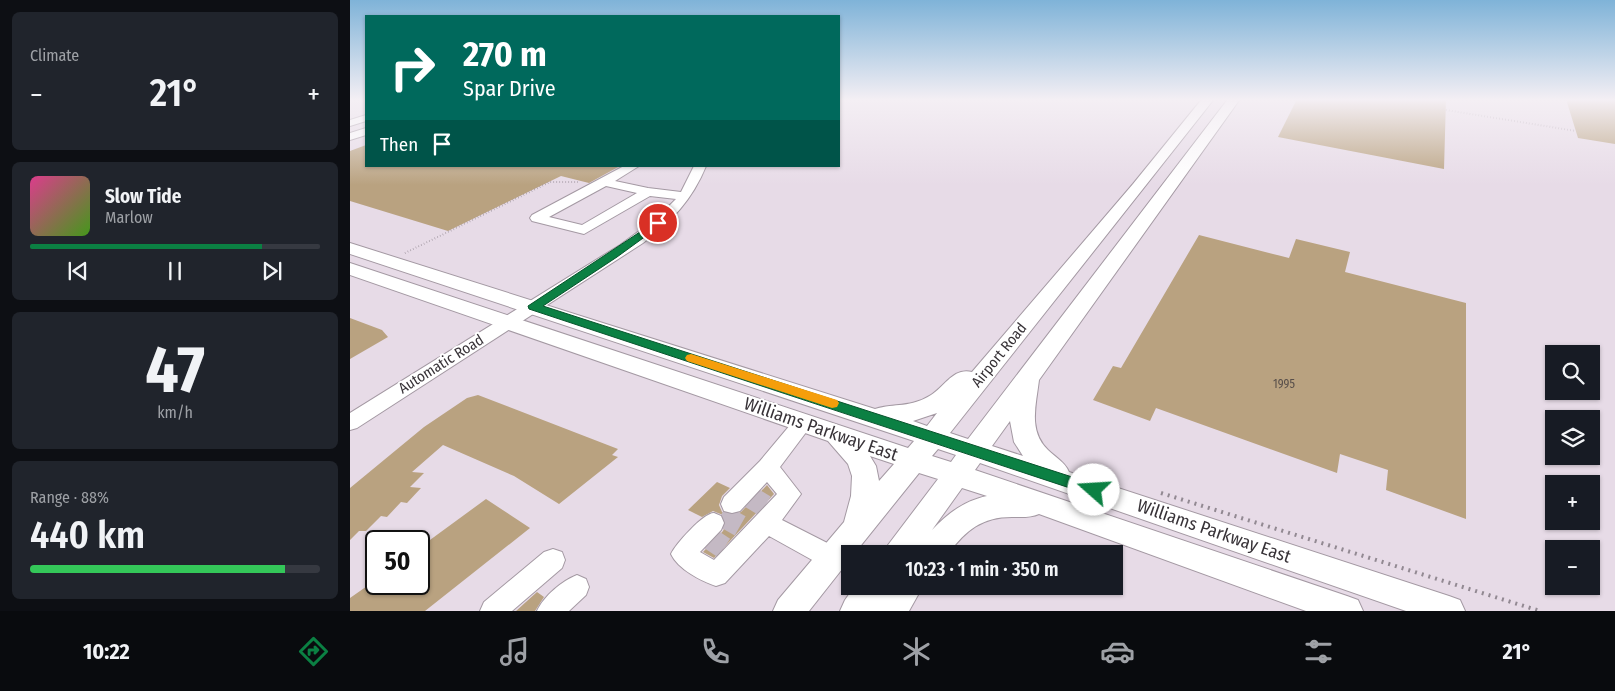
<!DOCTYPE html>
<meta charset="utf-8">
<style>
:root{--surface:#171b24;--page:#20242c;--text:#f1f3f6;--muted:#9ea1a6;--line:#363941;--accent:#0b8043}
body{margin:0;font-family:"Fira Sans Condensed",sans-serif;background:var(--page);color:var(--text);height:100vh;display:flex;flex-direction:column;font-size:19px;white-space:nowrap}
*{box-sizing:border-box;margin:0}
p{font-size:16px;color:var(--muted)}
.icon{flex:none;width:28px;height:28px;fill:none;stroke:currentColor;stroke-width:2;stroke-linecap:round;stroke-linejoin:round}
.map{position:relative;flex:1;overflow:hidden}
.panel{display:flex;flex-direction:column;gap:12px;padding:12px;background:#0d0f14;width:350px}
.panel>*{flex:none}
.banner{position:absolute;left:15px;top:15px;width:475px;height:152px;border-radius:0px;box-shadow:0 1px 4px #0004;background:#00695c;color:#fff;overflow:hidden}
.fabs{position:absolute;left:1195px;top:345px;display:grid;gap:10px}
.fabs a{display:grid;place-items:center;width:55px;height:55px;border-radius:0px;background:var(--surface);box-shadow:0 1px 4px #0004;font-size:25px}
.speed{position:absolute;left:15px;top:530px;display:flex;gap:10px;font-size:25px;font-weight:700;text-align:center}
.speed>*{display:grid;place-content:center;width:65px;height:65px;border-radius:50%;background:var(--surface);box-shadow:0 1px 4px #0004;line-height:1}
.speed .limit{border:2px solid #111;border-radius:8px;background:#fff;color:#111}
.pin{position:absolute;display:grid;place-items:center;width:42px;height:42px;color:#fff;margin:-21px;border:2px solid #fff;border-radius:50%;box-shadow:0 1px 5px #0007}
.me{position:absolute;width:55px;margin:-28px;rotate:289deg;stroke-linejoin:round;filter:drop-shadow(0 0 4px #0008)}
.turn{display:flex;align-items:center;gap:18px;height:105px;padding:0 15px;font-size:22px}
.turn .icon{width:65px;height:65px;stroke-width:2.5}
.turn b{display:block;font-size:35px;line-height:42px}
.then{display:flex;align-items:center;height:48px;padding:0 15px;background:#0003;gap:10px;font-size:19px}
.big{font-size:38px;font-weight:600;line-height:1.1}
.panel .card{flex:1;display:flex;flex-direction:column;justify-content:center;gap:8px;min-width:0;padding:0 18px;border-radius:8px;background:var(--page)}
.panel .dial{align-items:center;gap:0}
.dial b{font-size:65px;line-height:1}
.song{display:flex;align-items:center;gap:15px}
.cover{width:60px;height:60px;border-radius:8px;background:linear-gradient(135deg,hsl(330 70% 55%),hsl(100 70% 35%))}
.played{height:5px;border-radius:2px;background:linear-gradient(90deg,var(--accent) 80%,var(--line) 80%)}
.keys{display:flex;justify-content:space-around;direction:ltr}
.heat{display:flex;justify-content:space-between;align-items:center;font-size:28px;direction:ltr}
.charge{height:8px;border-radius:4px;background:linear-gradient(90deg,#34c759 88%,var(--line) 0)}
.trip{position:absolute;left:491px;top:545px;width:282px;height:50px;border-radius:0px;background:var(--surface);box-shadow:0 1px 4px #0004;font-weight:600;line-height:50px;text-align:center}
.dock{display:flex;height:80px;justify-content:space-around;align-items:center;background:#090b0e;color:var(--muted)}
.dock .icon{width:35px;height:35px}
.dock .current{color:var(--accent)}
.dock b{font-size:22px;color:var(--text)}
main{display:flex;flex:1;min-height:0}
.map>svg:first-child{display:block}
.building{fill:#b9a280}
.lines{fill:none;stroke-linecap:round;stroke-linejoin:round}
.minor-tunnel{stroke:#c4b9c4;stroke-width:22;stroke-dasharray:22 11;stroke-linecap:butt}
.minor-casing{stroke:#a499a3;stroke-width:2}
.major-casing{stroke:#a499a3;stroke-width:2}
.path-far1{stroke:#928992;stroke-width:2;stroke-dasharray:0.5 2.5;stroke-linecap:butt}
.path{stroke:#928992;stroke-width:4;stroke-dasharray:2 5;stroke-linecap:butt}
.minor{fill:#fff;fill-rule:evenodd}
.major{fill:#fff;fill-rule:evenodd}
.route{fill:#0b8043;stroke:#07532c}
.slow{fill:#f59e0b}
.labels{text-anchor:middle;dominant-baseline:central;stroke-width:4;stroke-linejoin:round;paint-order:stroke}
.number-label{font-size:12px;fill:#584f4a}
.street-label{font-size:15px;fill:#383338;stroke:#fff}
.near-street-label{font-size:18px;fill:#383338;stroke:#fff}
</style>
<main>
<section class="panel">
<div class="card"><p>Climate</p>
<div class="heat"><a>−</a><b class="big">21°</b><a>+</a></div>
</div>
<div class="card">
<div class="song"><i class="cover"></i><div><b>Slow Tide</b><p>Marlow</p></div></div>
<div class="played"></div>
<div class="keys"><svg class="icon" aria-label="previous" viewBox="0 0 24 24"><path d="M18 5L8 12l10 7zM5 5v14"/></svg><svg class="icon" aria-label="pause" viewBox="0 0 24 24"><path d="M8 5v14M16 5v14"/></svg><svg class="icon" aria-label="next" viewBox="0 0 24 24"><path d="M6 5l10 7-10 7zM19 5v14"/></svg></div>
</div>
<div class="card dial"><b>47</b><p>km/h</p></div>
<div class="card"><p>Range · 88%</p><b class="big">440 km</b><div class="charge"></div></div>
</section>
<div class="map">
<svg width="1265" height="611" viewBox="0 0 1265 611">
<rect width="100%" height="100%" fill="#e7dbe7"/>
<path class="building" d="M947 99H1096L1094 169 928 137Z
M1216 99H1265V144L1228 138Z
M16 145V166H270L239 183 211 176 98 231 0 201V151Z
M849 235 939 258 946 239 1000 252 995 272 1116 303V519L1036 490 1038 470 990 454 987 473 806 408 800 421 743 400 763 366 771 368Z
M0 318 32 330 38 337 0 359Z
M128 395 268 449 262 455 268 457 209 504 164 476 93 445 62 472 74 473 60 487 71 488 57 503 51 502 37 517 31 516 16 531H9L0 540V488L74 427 117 398Z
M367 482 380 488 372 496 369 505 372 512 381 516 391 512 417 485 424 494 364 558 353 552 373 531 376 524 373 515 363 511 352 517 338 510Z
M136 499 180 528 75 611H0V598L20 584H69V548Z
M187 592 194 597 185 611H166Z"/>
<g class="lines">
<path class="minor-tunnel" d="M400 497 415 506
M371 515 394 528
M359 538 374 548"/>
<g class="minor-casing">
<path id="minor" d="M16 115V121L0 126V120Z
M16 128V135L0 140V133Z
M274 166H289L265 181 298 188 331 192 344 166H356C342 200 322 221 293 243L7 428 0 430V413L270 245 307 218 326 199 300 196 234 234 182 221 180 218 182 215ZM256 186 287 193 232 225 199 217Z
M453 416 460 418 463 423 430 467 451 494 432 520 491 550 494 558 491 566 482 569 473 566 419 536 375 583 366 586C351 581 328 569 321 554 325 545 353 513 364 513 366 514 369 515 371 516L374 523 371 530 350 552 364 560 427 494 417 482 390 511 382 513 374 511 371 504 374 497 410 461 446 418Z
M203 549 212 552 215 560 212 568 162 611H130L134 602 194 552Z
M227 575 236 579 239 587 236 595 219 611H187C194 596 212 581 227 575Z"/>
</g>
<g class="major-casing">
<path id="major" d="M852 99H864L600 433 618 439 878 99H890L689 380C686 405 678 431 698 450 705 457 715 462 719 472L1099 596 1110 600 1115 611H1056L630 463 625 470 997 596 1008 600 1013 611H956L689 514C680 518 672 517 662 517 632 517 616 530 598 554H566L569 549 565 554H533L538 545 588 479 569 473 504 554H500V559L459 611H423L428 600 494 522 501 496 502 476 498 464 478 441 0 275V263L558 448 564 441 0 254V243L525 409C545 403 561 408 581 395 595 386 604 367 622 372L783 184ZM587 413 577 426 563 421ZM660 421 664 442 673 456 642 446ZM588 449 606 455 601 462 582 456ZM520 456 544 464 529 481 526 466ZM612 488 637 496C614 501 598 513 582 530Z
M505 586H539L538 589 540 586H573L559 611H525L526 608 525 611H490L495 600Z"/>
</g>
<path class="path-far1" d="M1096 110 1226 131
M55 253 200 182H228"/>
<path class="path" d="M811 493 1190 611"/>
<use href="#minor" class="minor"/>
<use href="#major" class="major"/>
</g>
<linearGradient id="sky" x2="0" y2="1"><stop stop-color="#7fb3d8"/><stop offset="0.54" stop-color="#f4eff4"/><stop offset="1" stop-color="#f4eff4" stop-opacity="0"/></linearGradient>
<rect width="1265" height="185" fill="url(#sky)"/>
<path class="route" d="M308 220 311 221V225L267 257 193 306 750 486 752 490 750 494 744 496 179 309 178 306Z"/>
<path class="slow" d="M341 354 487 400 489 403 487 407 482 408 337 361 335 358 337 355Z"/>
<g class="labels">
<g class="number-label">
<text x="934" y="384">1995</text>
</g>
<g class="street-label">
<text transform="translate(649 355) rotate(-51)">Airport Road</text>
<text transform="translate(91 364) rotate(-32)">Automatic Road</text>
</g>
<g class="near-street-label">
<text transform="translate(471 429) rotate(19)">Williams Parkway East</text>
<text transform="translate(864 531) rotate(19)">Williams Parkway East</text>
</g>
</g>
</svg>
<div class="fabs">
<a><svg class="icon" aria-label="search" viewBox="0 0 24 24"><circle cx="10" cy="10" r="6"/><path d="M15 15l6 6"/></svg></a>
<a><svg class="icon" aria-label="layers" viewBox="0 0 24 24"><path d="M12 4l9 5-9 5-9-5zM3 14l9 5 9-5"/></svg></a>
<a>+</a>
<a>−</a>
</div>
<div class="speed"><div class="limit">50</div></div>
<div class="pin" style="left:308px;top:223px;background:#d93025"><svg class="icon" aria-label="arrive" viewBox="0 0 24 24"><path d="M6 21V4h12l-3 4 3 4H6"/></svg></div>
<svg class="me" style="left:744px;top:490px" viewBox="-20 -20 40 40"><circle r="19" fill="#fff"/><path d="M0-13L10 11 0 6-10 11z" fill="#0b8043"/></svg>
<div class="trip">10:23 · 1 min · 350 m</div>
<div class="banner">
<div class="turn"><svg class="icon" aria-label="right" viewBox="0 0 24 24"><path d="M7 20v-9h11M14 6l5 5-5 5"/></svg><div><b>270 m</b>Spar Drive</div></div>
<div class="then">Then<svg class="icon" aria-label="arrive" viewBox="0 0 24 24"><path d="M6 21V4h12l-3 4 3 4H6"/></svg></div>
</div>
</div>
</main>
<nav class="dock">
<b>10:22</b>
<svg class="icon current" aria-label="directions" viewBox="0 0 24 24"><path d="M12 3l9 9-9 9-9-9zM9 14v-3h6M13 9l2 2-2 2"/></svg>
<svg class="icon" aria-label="music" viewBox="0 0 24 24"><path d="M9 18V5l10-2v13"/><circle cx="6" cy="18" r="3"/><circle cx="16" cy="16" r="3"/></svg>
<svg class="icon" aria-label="phone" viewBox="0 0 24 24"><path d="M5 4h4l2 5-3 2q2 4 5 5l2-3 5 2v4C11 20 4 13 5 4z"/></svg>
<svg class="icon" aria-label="climate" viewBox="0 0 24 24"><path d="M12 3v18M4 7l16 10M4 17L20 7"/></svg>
<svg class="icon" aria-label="car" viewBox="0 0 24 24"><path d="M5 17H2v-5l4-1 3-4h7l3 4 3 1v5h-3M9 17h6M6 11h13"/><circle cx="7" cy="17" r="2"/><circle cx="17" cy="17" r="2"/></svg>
<svg class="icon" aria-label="filters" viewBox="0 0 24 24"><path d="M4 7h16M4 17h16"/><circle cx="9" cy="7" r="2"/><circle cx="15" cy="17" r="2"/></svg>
<b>21°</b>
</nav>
